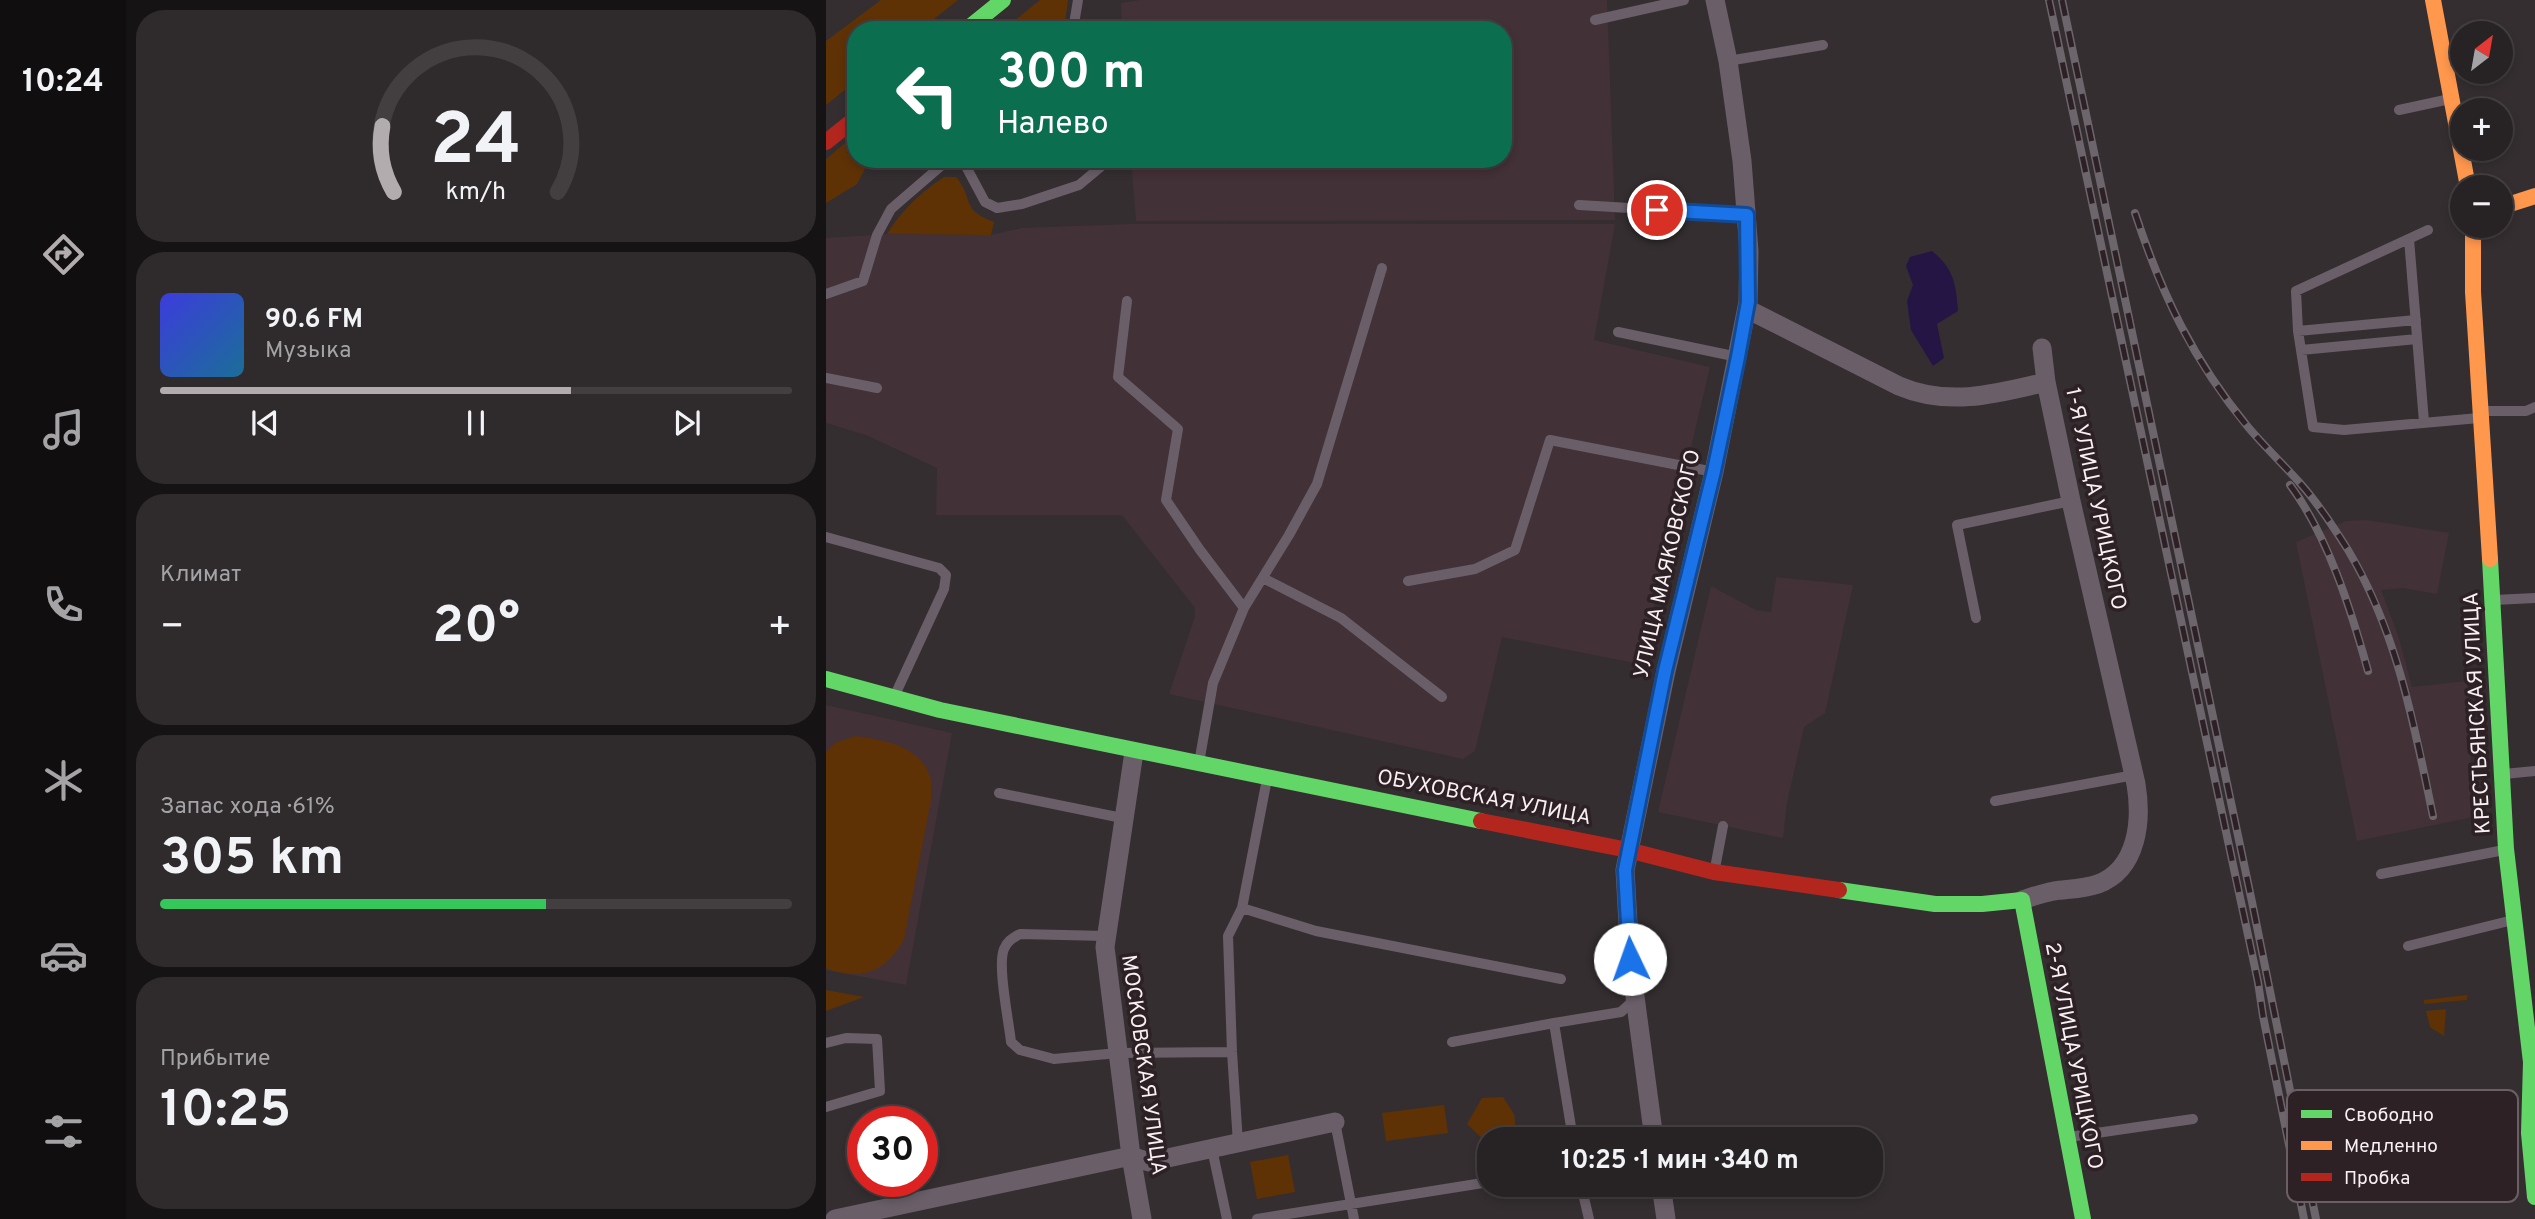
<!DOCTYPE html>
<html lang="ru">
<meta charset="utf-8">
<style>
:root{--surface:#272224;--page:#2f2a2c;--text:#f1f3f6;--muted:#a4a4a6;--line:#433f41;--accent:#b3acaf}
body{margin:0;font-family:Overpass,sans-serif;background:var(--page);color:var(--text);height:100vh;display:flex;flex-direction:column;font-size:26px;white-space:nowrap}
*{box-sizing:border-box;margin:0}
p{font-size:23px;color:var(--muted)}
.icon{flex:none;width:38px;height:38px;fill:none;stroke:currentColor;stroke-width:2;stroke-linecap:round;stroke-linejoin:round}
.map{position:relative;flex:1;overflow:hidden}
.side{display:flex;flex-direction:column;gap:10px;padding:10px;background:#151314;width:700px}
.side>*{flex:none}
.guide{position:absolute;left:21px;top:21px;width:665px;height:147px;border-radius:28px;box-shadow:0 4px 10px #0003,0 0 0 2px var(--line);background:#0b6e4f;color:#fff;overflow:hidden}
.needle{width:46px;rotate:31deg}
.buttons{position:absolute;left:1624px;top:21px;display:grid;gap:14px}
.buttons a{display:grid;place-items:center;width:63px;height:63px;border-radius:50%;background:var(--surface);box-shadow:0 4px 10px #0003,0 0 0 2px var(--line);font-size:35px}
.speed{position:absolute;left:21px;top:1106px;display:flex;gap:14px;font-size:35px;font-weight:700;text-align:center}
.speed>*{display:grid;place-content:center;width:91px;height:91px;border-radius:50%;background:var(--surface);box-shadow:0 4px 10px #0003,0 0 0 2px var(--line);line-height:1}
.speed .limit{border:10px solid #d22;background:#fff;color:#111}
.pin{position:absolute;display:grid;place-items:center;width:60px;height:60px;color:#fff;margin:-30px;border:4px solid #fff;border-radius:50%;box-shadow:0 2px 7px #0007}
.me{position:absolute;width:77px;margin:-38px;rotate:357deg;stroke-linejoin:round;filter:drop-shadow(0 0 5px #0008)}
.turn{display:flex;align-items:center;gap:24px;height:147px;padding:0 35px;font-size:32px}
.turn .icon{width:91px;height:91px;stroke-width:2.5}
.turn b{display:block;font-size:49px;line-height:60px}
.big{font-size:52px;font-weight:700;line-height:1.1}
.side .tile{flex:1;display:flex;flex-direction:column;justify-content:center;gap:10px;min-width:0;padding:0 24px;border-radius:28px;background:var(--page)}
.side .dial{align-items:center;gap:0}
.dial svg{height:182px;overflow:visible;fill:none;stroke:var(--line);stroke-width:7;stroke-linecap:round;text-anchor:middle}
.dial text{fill:var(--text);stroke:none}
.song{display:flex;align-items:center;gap:21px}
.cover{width:84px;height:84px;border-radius:10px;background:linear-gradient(135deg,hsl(240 70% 55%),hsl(200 70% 35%))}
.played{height:7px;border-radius:4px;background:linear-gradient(90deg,var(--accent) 65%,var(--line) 65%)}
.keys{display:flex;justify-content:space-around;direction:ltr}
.heat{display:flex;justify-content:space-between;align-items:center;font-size:38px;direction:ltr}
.charge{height:10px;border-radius:5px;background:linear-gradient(90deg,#34c759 61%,var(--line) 0)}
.trip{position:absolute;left:651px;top:1127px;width:406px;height:70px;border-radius:28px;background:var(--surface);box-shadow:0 4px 10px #0003,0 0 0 2px var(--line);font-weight:700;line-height:70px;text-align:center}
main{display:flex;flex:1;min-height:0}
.menu{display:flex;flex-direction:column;width:126px;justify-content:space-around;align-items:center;background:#100e0e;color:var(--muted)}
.menu .icon{width:49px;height:49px}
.menu .on{color:var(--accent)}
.menu b{font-size:32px;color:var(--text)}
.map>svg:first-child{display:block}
.built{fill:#423137}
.green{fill:#5f3206}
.water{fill:#251545}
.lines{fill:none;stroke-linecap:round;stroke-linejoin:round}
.lane{stroke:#6a5f69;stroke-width:10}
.street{stroke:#6a5f69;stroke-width:19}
.fast{stroke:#63d668;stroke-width:16}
.slow{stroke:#ff974d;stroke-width:16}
.jam{stroke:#b3261e;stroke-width:16}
.rail-casing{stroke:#6d656c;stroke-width:8}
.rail{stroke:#2d2125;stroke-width:5;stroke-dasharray:16;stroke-linecap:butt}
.route-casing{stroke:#114b97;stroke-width:18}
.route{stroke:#1a73e8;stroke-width:12}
.labels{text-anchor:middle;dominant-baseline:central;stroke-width:7;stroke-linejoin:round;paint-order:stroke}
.street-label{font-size:21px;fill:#f8f0f3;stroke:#2d2125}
.key{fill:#2d2125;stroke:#6a5f63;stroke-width:2}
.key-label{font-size:19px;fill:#f8f0f3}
</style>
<main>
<nav class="menu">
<b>10:24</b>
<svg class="icon on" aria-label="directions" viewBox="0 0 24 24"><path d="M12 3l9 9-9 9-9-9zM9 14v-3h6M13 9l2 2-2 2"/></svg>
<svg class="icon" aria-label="music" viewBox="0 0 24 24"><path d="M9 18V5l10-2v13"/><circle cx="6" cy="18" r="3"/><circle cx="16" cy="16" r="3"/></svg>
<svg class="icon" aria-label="phone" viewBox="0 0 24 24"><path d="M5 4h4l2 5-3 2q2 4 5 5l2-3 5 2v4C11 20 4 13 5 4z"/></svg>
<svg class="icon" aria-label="climate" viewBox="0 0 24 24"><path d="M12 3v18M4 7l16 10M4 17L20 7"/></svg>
<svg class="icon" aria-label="car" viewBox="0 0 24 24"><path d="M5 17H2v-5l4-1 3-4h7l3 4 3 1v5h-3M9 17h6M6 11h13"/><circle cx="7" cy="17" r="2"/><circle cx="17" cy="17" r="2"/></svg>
<svg class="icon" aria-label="filters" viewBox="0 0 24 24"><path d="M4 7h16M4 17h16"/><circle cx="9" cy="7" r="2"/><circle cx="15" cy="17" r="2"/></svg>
</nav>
<section class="side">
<div class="tile dial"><svg viewBox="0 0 100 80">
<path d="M14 69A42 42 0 1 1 86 69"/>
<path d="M14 69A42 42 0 0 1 9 40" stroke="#b3acaf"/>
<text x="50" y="56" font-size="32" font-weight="700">24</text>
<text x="50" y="72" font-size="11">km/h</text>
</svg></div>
<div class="tile">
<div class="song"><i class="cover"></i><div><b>90.6 FM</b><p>Музыка</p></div></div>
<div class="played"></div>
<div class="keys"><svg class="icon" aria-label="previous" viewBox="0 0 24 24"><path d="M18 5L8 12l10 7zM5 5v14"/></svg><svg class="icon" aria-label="pause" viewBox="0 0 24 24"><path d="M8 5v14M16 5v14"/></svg><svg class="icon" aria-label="next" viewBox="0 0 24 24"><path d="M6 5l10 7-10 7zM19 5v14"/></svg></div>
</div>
<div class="tile"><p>Климат</p>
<div class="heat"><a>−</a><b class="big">20°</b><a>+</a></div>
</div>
<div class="tile"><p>Запас хода · 61%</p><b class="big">305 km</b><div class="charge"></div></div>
<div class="tile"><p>Прибытие</p><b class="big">10:25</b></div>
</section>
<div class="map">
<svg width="1709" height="1219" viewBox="0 0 1709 1219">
<rect width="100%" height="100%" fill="#342e30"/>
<path class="built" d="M314 0H781L789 220 310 221 305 159H677V30H296L295 3Z
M306 224H789L768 340 884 367 814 664 676 637 649 751 637 759 343 694 369 616V608L296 515H110L111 468 40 435 0 423V238L61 234 165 235 195 228Z
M1541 520 1623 533 1611 594 1577 588 1555 590 1572 635 1586 687 1641 681 1647 817 1531 841 1470 542 1520 521Z
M950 577 1027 585 999 713 978 727 961 803 957 838 832 812 885 586 930 610 945 612Z
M0 705 126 733 80 985 0 970Z"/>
<path class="green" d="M55 0H132L94 30H30V81L0 105V41Z
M214 0H242L238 30H177Z
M24 139 21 153H30V159H44L31 184 0 203V159Z
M118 177H130C149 199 133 209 168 222L165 235 61 234C76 210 94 193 118 177Z
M30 736C57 740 95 746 104 777 106 784 105 793 105 800L78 939C61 971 36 982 0 968V752L9 743Z
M0 990 38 997 0 1011Z
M1641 995V1000L1598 1004V1000Z
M1620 1009 1618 1036 1604 1027 1600 1011Z
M677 1097 688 1114 690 1131 680 1139 658 1140 641 1124 656 1098Z
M618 1105 622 1133 560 1141 556 1113Z
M462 1155 469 1192 431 1199 424 1162Z"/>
<path class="water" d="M1106 251C1128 269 1130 284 1132 311L1111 324 1118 358 1107 366 1085 330 1081 301 1087 285 1080 266 1084 257Z"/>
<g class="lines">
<path class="lane" d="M769 20 858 0
M247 30 252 0
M902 61 997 45
M1573 110 1624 99
M136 159 159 202 171 208 196 204 253 185 284 159
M753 205 921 215
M1602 230 1470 291 1472 331 1487 427 1518 430 1653 418
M1583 239 1598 422
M0 294 37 281 51 235 65 209 123 159
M301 301 292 377 352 429 340 500 374 550 418 608
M1472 331 1590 320
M792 332 912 357
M1475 350 1591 339
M0 378 51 388
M1658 411H1700L1709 407
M0 537 113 568 120 575 118 589 69 695
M437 578 515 618 616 697
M582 581 649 569 689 550 724 440 888 472
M1668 600 1709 598
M1150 618 1131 525 1245 501
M373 763 387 683 418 608 463 535 491 484 556 268
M1678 774 1709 771
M173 793 296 818
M1169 801 1308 775
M889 868 897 826
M1555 874 1678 850
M416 908 490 931 735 979
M280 936 194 934C187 938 181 941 178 949 171 965 183 1022 185 1042L194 1050 228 1059 292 1053 406 1052
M1582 946 1687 920
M626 1042 728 1023
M0 1043 20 1038 51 1039 54 1091 0 1107
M509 1122 528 1219
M1243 1137 1367 1119
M747 1139 728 1023 795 1012 809 999
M412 1143 406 1052 402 936 416 908 441 779
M386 1149 401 1219
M755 1185 763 1219
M431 1219 663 1182"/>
<path class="street" d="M921 309 1073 386C1122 407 1170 394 1220 382L1245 501 1310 784C1316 820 1312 869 1272 884 1258 889 1242 889 1228 891 1217 893 1206 897 1196 900
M1216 348 1220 382
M308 752 279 947 305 1156 316 1219
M828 1139 804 959 799 870 840 671 888 472 922 302 923 251 916 161 902 61 889 0
M835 1185 840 1219
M9 1219 305 1156 323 1162 509 1122"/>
<path class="fast" d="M140 30 177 0
M1664 559 1680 849 1705 1062 1703 1133 1709 1197
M0 679 114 710 655 821
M1013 890 1109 904H1156L1196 900 1257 1219"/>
<path class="slow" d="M1607 0 1642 187
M1675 207 1709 196
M1647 226V292L1664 559"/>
<path class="jam" d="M0 142 30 118
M655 821 802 850 888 872 1013 890"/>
<g class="rail-casing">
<path id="rail" d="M1223 0 1432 982 1437 1016 1478 1219
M1236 0 1426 902 1490 1219
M1309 213C1336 295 1367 360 1422 427 1438 446 1456 463 1473 482 1491 502 1507 526 1522 550 1571 632 1588 724 1607 816
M1464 485C1502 536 1525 610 1542 671"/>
</g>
<use href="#rail" class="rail"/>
</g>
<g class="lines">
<g class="route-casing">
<path id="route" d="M804 959 799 870 839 671 888 471 912 357 922 302 921 215 831 210"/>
</g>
<use href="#route" class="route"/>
</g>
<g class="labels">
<g class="street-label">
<text transform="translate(1269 499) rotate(78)">1-Я УЛИЦА УРИЦКОГО</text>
<text transform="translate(842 564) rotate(-77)">УЛИЦА МАЯКОВСКОГО</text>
<text transform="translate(1652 713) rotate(-93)">КРЕСТЬЯНСКАЯ УЛИЦА</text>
<text transform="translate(658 798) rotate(11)">ОБУХОВСКАЯ УЛИЦА</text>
<text transform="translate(1247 1056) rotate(79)">2-Я УЛИЦА УРИЦКОГО</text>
<text transform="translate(317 1065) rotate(82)">МОСКОВСКАЯ УЛИЦА</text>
</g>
</g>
<rect x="1461" y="1090" width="231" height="112" rx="10" class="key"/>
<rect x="1475" y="1110" width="31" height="8" fill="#63d668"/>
<rect x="1475" y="1141" width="31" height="9" fill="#ff974d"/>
<rect x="1475" y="1173" width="31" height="8" fill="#b3261e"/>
<g class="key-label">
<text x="1518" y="1121">Свободно</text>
<text x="1518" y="1152">Медленно</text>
<text x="1518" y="1184">Пробка</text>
</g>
</svg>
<div class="buttons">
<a><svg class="needle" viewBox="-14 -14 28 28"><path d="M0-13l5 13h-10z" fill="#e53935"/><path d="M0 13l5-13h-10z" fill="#a4a4a6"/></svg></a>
<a>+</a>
<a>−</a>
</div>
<div class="speed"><div class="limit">30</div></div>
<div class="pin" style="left:831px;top:210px;background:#d93025"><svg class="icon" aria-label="arrive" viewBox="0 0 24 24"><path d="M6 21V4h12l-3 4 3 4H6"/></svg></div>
<svg class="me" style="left:804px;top:959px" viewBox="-20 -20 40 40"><circle r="19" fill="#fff"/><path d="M0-13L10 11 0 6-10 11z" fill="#1a73e8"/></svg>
<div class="trip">10:25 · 1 мин · 340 m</div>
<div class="guide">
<div class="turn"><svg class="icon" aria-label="left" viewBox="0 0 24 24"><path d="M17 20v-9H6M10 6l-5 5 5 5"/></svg><div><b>300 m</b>Налево</div></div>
</div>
</div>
</main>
